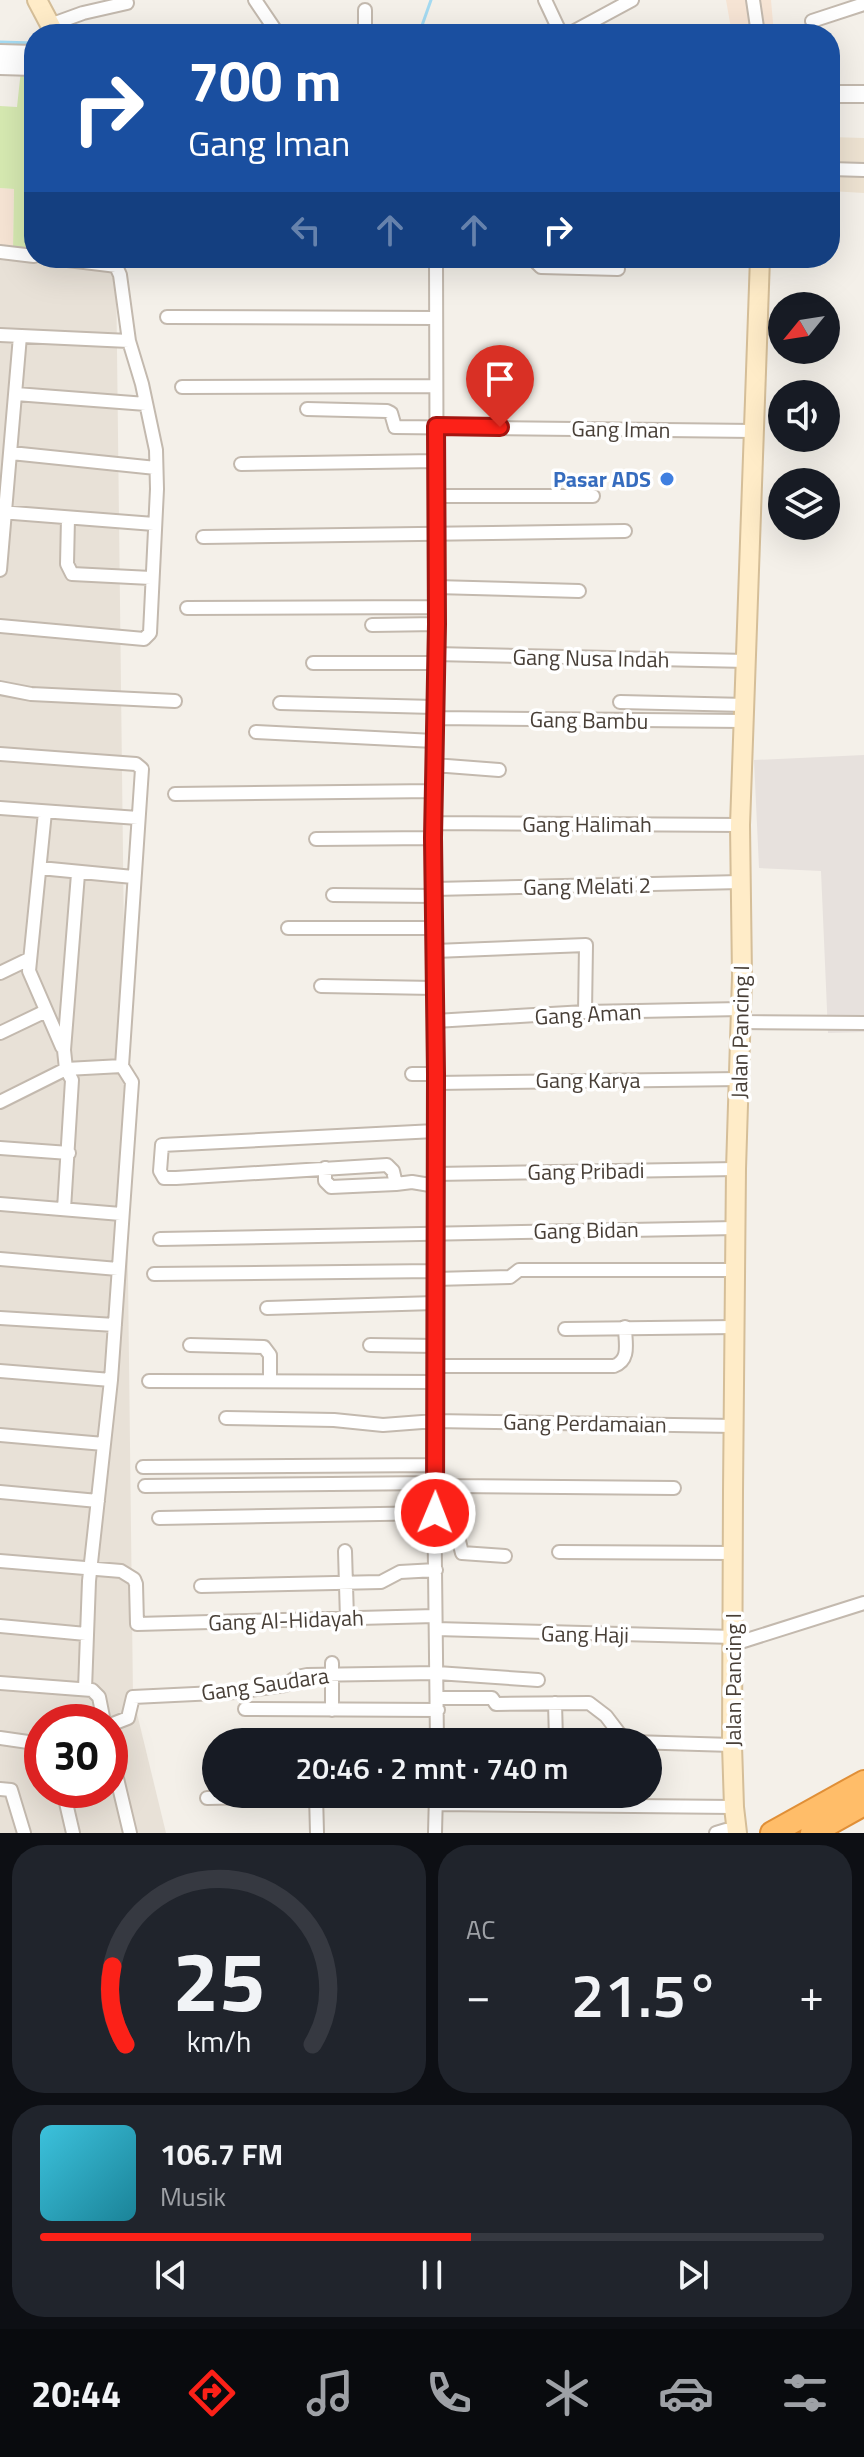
<!DOCTYPE html>
<html lang="id">
<meta charset="utf-8">
<style>
:root{--surface:#171b24;--page:#20242c;--text:#f1f3f6;--muted:#9ea1a6;--line:#363941;--accent:#fc2118}
body{margin:0;font-family:"Titillium Web",sans-serif;background:var(--page);color:var(--text);height:100vh;display:flex;flex-direction:column;font-size:30px;white-space:nowrap}
*{box-sizing:border-box;margin:0}
p{font-size:26px;color:var(--muted)}
.icon{flex:none;width:44px;height:44px;fill:none;stroke:currentColor;stroke-width:2;stroke-linecap:round;stroke-linejoin:round}
.map{position:relative;height:1833px;overflow:hidden}
.panel{display:flex;flex-direction:column;gap:12px;padding:12px;background:#0d0f14;flex:1}
.panel>*{flex:none}
.top-card{position:absolute;left:24px;top:24px;width:816px;height:244px;border-radius:32px;box-shadow:0 8px 32px #0002;background:#1a4fa0;color:#fff;overflow:hidden}
.needle{width:52px;rotate:240deg}
.fabs{position:absolute;left:768px;top:292px;display:grid;gap:16px}
.fabs a{display:grid;place-items:center;width:72px;height:72px;border-radius:50%;background:var(--surface);box-shadow:0 8px 32px #0002;font-size:40px}
.speed{position:absolute;left:24px;top:1704px;display:flex;gap:16px;font-size:40px;font-weight:700;text-align:center}
.speed>*{display:grid;place-content:center;width:104px;height:104px;border-radius:50%;background:var(--surface);box-shadow:0 8px 32px #0002;line-height:1}
.speed .limit{border:12px solid #d22;background:#fff;color:#111}
.pin{position:absolute;display:grid;place-items:center;width:68px;height:68px;color:#fff;margin:-82px -34px;border-radius:50% 50% 50% 0;rotate:-45deg;box-shadow:0 0 8px #0007}
.pin .icon{rotate:45deg}
.me{position:absolute;width:88px;margin:-44px;rotate:1deg;stroke-linejoin:round;filter:drop-shadow(0 0 6px #0008)}
.turn{display:flex;align-items:center;gap:28px;height:168px;padding:0 32px;font-size:36px}
.turn .icon{width:104px;height:104px;stroke-width:2.5}
.turn b{display:block;font-size:56px;line-height:68px}
.lanes{display:flex;align-items:center;height:76px;padding:0 32px;background:#0003;justify-content:center;gap:40px;direction:ltr}
.lanes .off{opacity:.35}
.big{font-size:60px;font-weight:600;line-height:1.1}
.panel .tile{flex:1;display:flex;flex-direction:column;justify-content:center;gap:12px;min-width:0;padding:0 28px;border-radius:32px;background:var(--page)}
.panel .dial{align-items:center;gap:0}
.dial svg{height:208px;overflow:visible;fill:none;stroke:var(--line);stroke-width:7;stroke-linecap:round;text-anchor:middle}
.dial text{fill:var(--text);stroke:none}
.song{display:flex;align-items:center;gap:24px}
.cover{width:96px;height:96px;border-radius:12px;background:linear-gradient(135deg,hsl(190 70% 55%),hsl(190 70% 35%))}
.played{height:8px;border-radius:4px;background:linear-gradient(90deg,var(--accent) 55%,var(--line) 55%)}
.keys{display:flex;justify-content:space-around;direction:ltr}
.heat{display:flex;justify-content:space-between;align-items:center;font-size:44px;direction:ltr}
.panel .tiles{flex:1;display:grid;gap:12px;grid-template-columns:1fr 1fr}
.tile:last-child{grid-column:span 2}
.trip{position:absolute;left:202px;top:1728px;width:460px;height:80px;border-radius:40px;background:var(--surface);box-shadow:0 8px 32px #0002;font-weight:600;line-height:80px;text-align:center}
.dock{display:flex;height:128px;justify-content:space-around;align-items:center;background:#090b0e;color:var(--muted)}
.dock .icon{width:56px;height:56px}
.dock .selected{color:var(--accent)}
.dock b{font-size:36px;color:var(--text)}
.map>svg:first-child{display:block}
.residential{fill:#e8e1d7;fill-rule:evenodd}
.commercial{fill:#f6e4d4}
.industrial{fill:#e7e1dd}
.education{fill:#eee3d2}
.green{fill:#d6e9b1}
.lines{fill:none;stroke-linecap:round;stroke-linejoin:round}
.stream{stroke:#a4daf1;stroke-width:3}
.minor-casing{stroke:#c3b9ae;stroke-width:16}
.tertiary-casing{stroke:#c3b9ae;stroke-width:20}
.secondary-casing{stroke:#d5be98;stroke-width:22}
.motorway-casing{stroke:#e08f37;stroke-width:26}
.minor{stroke:#fff;stroke-width:12}
.tertiary{stroke:#fff;stroke-width:16}
.secondary{stroke:#ffecc8;stroke-width:18}
.motorway{stroke:#ffbd69;stroke-width:22}
.route-casing{stroke:#a41510;stroke-width:20}
.route{stroke:#fc2118;stroke-width:14}
.shop-dot{fill:#3f7fe0;stroke:#fff;stroke-width:3}
.labels{text-anchor:middle;dominant-baseline:central;stroke-width:7;stroke-linejoin:round;paint-order:stroke}
.street-label{font-size:22px;fill:#483f37;stroke:#fff}
.shop-label{font-size:22px;font-weight:bold;fill:#366cbe;stroke:#fff;text-anchor:end}
</style>
<div class="map">
<svg width="864" height="1833" viewBox="0 0 864 1833">
<rect width="100%" height="100%" fill="#f4f0e9"/>
<path class="residential" d="M0 258 116 266 133 1697 166 1833H0ZM42 1722H110V1790H42Z"/>
<path class="commercial" d="M726 0H771L774 34H732Z
M0 188 14 189 13 249 0 248Z"/>
<path class="industrial" d="M864 755V1032L828 1033 821 871 759 868 754 760Z"/>
<path class="education" d="M830 137 864 138V193L830 191Z"/>
<path class="green" d="M21 70 34 71V250L13 249 14 189 0 188V106L17 107Z"/>
<g class="lines">
<path class="stream" d="M419 34 431 0
M0 42 34 43"/>
<g class="minor-casing">
<path id="minor" d="M255 0 278 34
M545 0 561 34
M753 0 758 34
M812 21 864 4
M50 25 83 13 127 3
M365 34V10
M569 34 632 0
M830 169 864 170
M0 252 34 256
M327 258 338 260H435
M436 258 437 624 433 838 436 1083 434 1483 437 1742
M520 258 534 260 541 267 618 269
M167 317 436 318
M0 335 129 341
M182 387 436 386
M16 394 146 404
M307 409 387 411 391 413 395 427 754 431
M11 453 156 468
M241 464 436 461
M436 496H593
M0 512 154 524
M68 518 67 564 72 574 151 578
M203 537 625 531
M0 570 20 336
M436 587 579 591
M187 608 436 607
M372 625 437 624
M0 626 144 639 150 633 157 489 156 450 142 384 129 341 120 275 116 266 109 265 51 258
M435 654 747 661
M313 663H436
M0 688 31 694 175 701
M620 702 746 705
M280 703 434 707
M434 718 744 721
M256 732 434 741
M0 754 136 764 142 769 122 1066 132 1082 111 1380 89 1581 85 1689
M434 765 499 770
M175 794 434 791
M0 808 138 818
M45 812 29 971 62 1047
M433 823 740 825
M316 839 433 838
M40 868 133 877
M434 889 741 882
M333 895 434 896
M288 928H435
M435 951 586 945 585 1012
M0 973 29 959
M321 986 434 988
M435 1021 585 1012 741 1009
M740 1022 864 1023
M0 1033 46 1011
M412 1074H436
M436 1083 740 1079
M0 1102 66 1069 122 1066
M435 1131 162 1145 160 1171 164 1178H176L387 1165 393 1171 396 1184 412 1182 436 1186
M0 1148 69 1153
M325 1168V1181L331 1187 396 1184
M435 1174 736 1169
M0 1204 121 1214
M64 1209 72 1080 66 1069 64 1050 78 874
M160 1239 736 1228
M0 1259 118 1269
M154 1274 435 1271
M435 1279 510 1277 519 1270H736
M267 1308 435 1303
M0 1318 115 1325
M565 1329 735 1327
M190 1345 264 1347 270 1355V1380
M370 1345 435 1346
M435 1366H614C631 1360 625 1342 625 1327
M0 1371 111 1380
M149 1381 436 1382
M226 1418 334 1420 383 1425 435 1421 734 1426
M0 1435 104 1444
M143 1467 436 1465
M145 1486 434 1483 452 1486 674 1488
M0 1492 98 1501
M159 1518 435 1513
M435 1541H459L462 1553 505 1556
M345 1551 347 1619
M559 1552 733 1553
M0 1561 121 1571 134 1579 136 1584 137 1624 435 1616
M201 1586 381 1582 400 1572 436 1570
M0 1626 86 1634
M436 1629 734 1637
M734 1644 864 1603
M0 1683 92 1690 99 1697 104 1722
M438 1698H492L496 1704 589 1703 606 1716 625 1741
M555 1703 556 1740
M245 1709 438 1710
M332 1710V1663
M110 1725 128 1718 133 1697 236 1692 285 1685 297 1677 307 1675 437 1673 538 1680
M437 1736 732 1745
M0 1738 42 1744
M110 1749 130 1833
M0 1789 11 1790 24 1833
M63 1790 73 1833
M316 1794 317 1833
M207 1798 315 1796
M436 1804 734 1807
M435 1833 436 1794
M716 1833 726 1830"/>
</g>
<g class="tertiary-casing">
<path id="tertiary" d="M0 53 34 54
M0 66 34 67
M830 94H864"/>
</g>
<g class="secondary-casing">
<path id="secondary" d="M37 0 55 34
M737 1833 734 1807 732 1745 733 1491 736 1169 742 976 740 825 760 258"/>
</g>
<g class="motorway-casing">
<path id="motorway" d="M772 1833 864 1782
M812 1833 864 1804"/>
</g>
<use href="#minor" class="minor"/>
<use href="#tertiary" class="tertiary"/>
<use href="#secondary" class="secondary"/>
<use href="#motorway" class="motorway"/>
</g>
<g class="lines">
<g class="route-casing">
<path id="route" d="M435 1513 436 1074 433 838 437 624 436 426 500 427"/>
</g>
<use href="#route" class="route"/>
</g>
<circle class="shop-dot" cx="667" cy="479" r="8"/>
<g class="labels">
<g class="street-label">
<text transform="translate(621 429) rotate(1)">Gang Iman</text>
<text transform="translate(591 658) rotate(1)">Gang Nusa Indah</text>
<text transform="translate(589 720) rotate(1)">Gang Bambu</text>
<text x="587" y="824">Gang Halimah</text>
<text transform="translate(587 886) rotate(-1)">Gang Melati 2</text>
<text transform="translate(588 1014) rotate(-3)">Gang Aman</text>
<text transform="translate(740 1032) rotate(-89)">Jalan Pancing I</text>
<text x="588" y="1080">Gang Karya</text>
<text transform="translate(586 1171) rotate(-1)">Gang Pribadi</text>
<text transform="translate(586 1230) rotate(-1)">Gang Bidan</text>
<text transform="translate(585 1423) rotate(1)">Gang Perdamaian</text>
<text transform="translate(286 1620) rotate(-2)">Gang Al-Hidayah</text>
<text transform="translate(585 1634) rotate(1)">Gang Haji</text>
<text transform="translate(733 1680) rotate(-90)">Jalan Pancing I</text>
<text transform="translate(265 1684) rotate(-8)">Gang Saudara</text>
</g>
<g class="shop-label">
<text x="651" y="479">Pasar ADS</text>
</g>
</g>
</svg>
<div class="fabs">
<a><svg class="needle" viewBox="-14 -14 28 28"><path d="M0-13l5 13h-10z" fill="#e53935"/><path d="M0 13l5-13h-10z" fill="#9ea1a6"/></svg></a>
<a><svg class="icon" aria-label="sound" viewBox="0 0 24 24"><path d="M4 9h4l5-4v14l-5-4H4zM17 9q2 3 0 6"/></svg></a>
<a><svg class="icon" aria-label="layers" viewBox="0 0 24 24"><path d="M12 4l9 5-9 5-9-5zM3 14l9 5 9-5"/></svg></a>
</div>
<div class="speed"><div class="limit">30</div></div>
<div class="pin" style="left:500px;top:427px;background:#d93025"><svg class="icon" aria-label="arrive" viewBox="0 0 24 24"><path d="M6 21V4h12l-3 4 3 4H6"/></svg></div>
<svg class="me" style="left:435px;top:1513px" viewBox="-20 -20 40 40"><circle r="17" fill="#fc2118" stroke="#fff" stroke-width="3"/><path d="M0-11L8 9 0 5-8 9z" fill="#fff"/></svg>
<div class="trip">20:46 · 2 mnt · 740 m</div>
<div class="top-card">
<div class="turn"><svg class="icon" aria-label="right" viewBox="0 0 24 24"><path d="M7 20v-9h11M14 6l5 5-5 5"/></svg><div><b>700 m</b>Gang Iman</div></div>
<div class="lanes"><svg class="icon off" aria-label="left" viewBox="0 0 24 24"><path d="M17 20v-9H6M10 6l-5 5 5 5"/></svg><svg class="icon off" aria-label="ahead" viewBox="0 0 24 24"><path d="M12 20V5M6 11l6-6 6 6"/></svg><svg class="icon off" aria-label="ahead" viewBox="0 0 24 24"><path d="M12 20V5M6 11l6-6 6 6"/></svg><svg class="icon" aria-label="right" viewBox="0 0 24 24"><path d="M7 20v-9h11M14 6l5 5-5 5"/></svg></div>
</div>
</div>
<section class="panel">
<div class="tiles">
<div class="tile dial"><svg viewBox="0 0 100 80">
<path d="M14 69A42 42 0 1 1 86 69"/>
<path d="M14 69A42 42 0 0 1 9 39" stroke="#fc2118"/>
<text x="50" y="56" font-size="32" font-weight="700">25</text>
<text x="50" y="72" font-size="11">km/h</text>
</svg></div>
<div class="tile"><p>AC</p>
<div class="heat"><a>−</a><b class="big">21.5°</b><a>+</a></div>
</div>
<div class="tile">
<div class="song"><i class="cover"></i><div><b>106.7 FM</b><p>Musik</p></div></div>
<div class="played"></div>
<div class="keys"><svg class="icon" aria-label="previous" viewBox="0 0 24 24"><path d="M18 5L8 12l10 7zM5 5v14"/></svg><svg class="icon" aria-label="pause" viewBox="0 0 24 24"><path d="M8 5v14M16 5v14"/></svg><svg class="icon" aria-label="next" viewBox="0 0 24 24"><path d="M6 5l10 7-10 7zM19 5v14"/></svg></div>
</div>
</div>
</section>
<nav class="dock">
<b>20:44</b>
<svg class="icon selected" aria-label="directions" viewBox="0 0 24 24"><path d="M12 3l9 9-9 9-9-9zM9 14v-3h6M13 9l2 2-2 2"/></svg>
<svg class="icon" aria-label="music" viewBox="0 0 24 24"><path d="M9 18V5l10-2v13"/><circle cx="6" cy="18" r="3"/><circle cx="16" cy="16" r="3"/></svg>
<svg class="icon" aria-label="phone" viewBox="0 0 24 24"><path d="M5 4h4l2 5-3 2q2 4 5 5l2-3 5 2v4C11 20 4 13 5 4z"/></svg>
<svg class="icon" aria-label="climate" viewBox="0 0 24 24"><path d="M12 3v18M4 7l16 10M4 17L20 7"/></svg>
<svg class="icon" aria-label="car" viewBox="0 0 24 24"><path d="M5 17H2v-5l4-1 3-4h7l3 4 3 1v5h-3M9 17h6M6 11h13"/><circle cx="7" cy="17" r="2"/><circle cx="17" cy="17" r="2"/></svg>
<svg class="icon" aria-label="filters" viewBox="0 0 24 24"><path d="M4 7h16M4 17h16"/><circle cx="9" cy="7" r="2"/><circle cx="15" cy="17" r="2"/></svg>
</nav>
